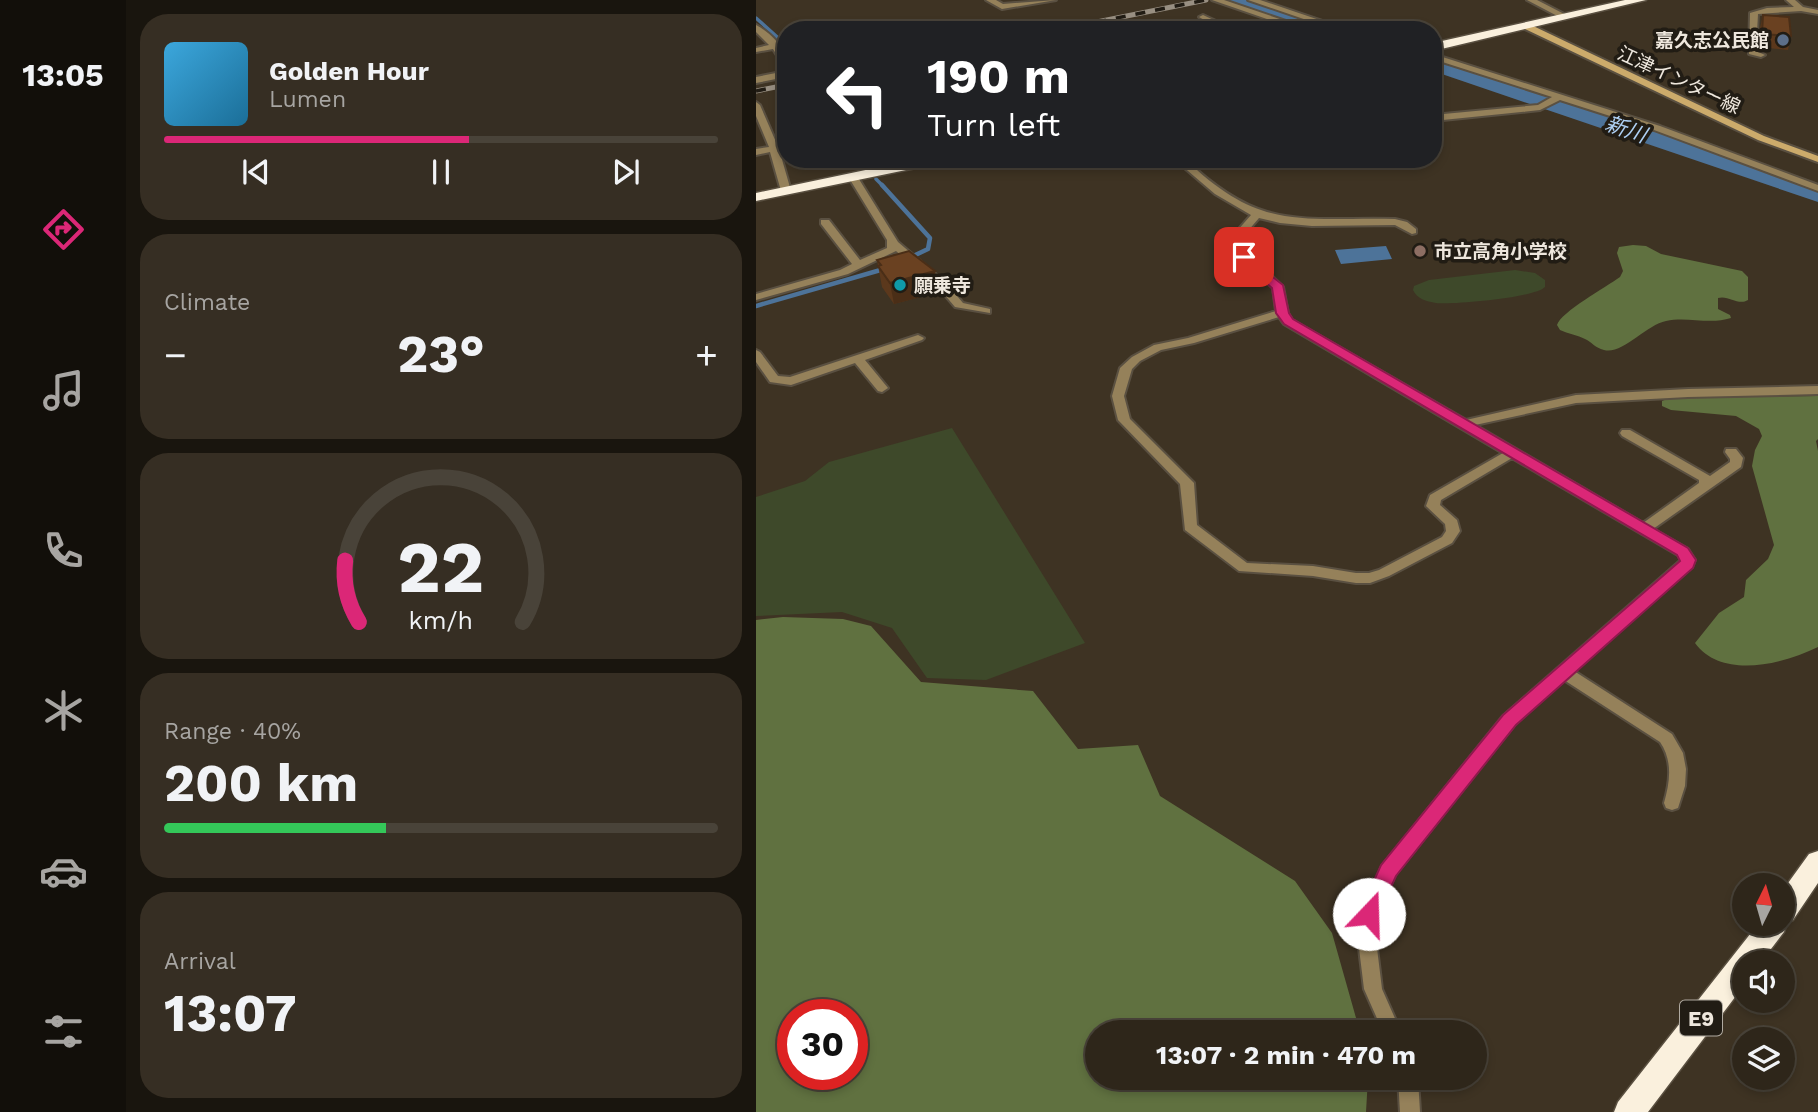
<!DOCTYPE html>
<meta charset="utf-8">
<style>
:root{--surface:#2e261a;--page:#362e23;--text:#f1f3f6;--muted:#a7a5a2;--line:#494339;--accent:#db2777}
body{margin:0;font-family:"Work Sans","Noto Sans JP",sans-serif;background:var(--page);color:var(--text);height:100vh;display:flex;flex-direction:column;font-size:26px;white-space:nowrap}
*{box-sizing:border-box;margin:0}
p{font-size:23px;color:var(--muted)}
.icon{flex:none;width:38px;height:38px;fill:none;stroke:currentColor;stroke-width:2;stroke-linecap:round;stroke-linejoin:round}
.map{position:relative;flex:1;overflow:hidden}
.panel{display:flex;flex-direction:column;gap:14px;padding:14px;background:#19150e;width:630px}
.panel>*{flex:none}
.banner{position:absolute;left:21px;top:21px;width:665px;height:147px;border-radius:28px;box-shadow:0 4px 10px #0003,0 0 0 2px var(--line);background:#202124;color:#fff;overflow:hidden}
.needle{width:46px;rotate:5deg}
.tools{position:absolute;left:976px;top:873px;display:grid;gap:14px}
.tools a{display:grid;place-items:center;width:63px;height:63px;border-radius:50%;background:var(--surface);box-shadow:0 4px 10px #0003,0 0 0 2px var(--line);font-size:35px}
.speed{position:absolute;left:21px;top:999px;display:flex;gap:14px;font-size:35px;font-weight:700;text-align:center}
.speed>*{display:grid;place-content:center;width:91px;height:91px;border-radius:50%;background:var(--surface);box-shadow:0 4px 10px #0003,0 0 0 2px var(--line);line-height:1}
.speed .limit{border:10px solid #d22;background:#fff;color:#111}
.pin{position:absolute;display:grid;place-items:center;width:60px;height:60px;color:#fff;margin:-30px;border-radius:14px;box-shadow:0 4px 10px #0006}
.me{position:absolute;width:77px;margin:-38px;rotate:21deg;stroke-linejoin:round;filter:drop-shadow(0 0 5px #0008)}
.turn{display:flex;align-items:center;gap:24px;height:147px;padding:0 35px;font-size:32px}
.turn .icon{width:91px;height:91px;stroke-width:2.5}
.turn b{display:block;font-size:49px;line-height:60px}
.big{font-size:52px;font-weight:700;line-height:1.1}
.panel .widget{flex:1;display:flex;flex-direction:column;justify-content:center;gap:10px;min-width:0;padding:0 24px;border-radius:28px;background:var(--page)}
.panel .dial{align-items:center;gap:0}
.dial svg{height:182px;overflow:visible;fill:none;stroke:var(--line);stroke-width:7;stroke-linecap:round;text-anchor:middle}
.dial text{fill:var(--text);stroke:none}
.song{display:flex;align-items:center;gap:21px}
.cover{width:84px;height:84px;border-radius:10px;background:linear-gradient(135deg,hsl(200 70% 55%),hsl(200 70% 35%))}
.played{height:7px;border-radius:4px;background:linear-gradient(90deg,var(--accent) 55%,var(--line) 55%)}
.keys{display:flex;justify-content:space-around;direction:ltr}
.heat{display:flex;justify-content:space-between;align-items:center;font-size:38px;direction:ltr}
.charge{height:10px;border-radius:5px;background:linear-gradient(90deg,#34c759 40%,var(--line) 0)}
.trip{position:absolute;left:329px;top:1020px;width:402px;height:70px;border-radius:35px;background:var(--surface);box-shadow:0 4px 10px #0003,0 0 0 2px var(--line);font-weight:700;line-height:70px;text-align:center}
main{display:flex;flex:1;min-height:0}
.tabs{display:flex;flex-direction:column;width:126px;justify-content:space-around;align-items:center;background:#120f0a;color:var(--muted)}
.tabs .icon{width:49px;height:49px}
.tabs .active{color:var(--accent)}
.tabs b{font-size:32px;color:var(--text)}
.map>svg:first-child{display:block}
.green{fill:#3e492a}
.forest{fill:#607140;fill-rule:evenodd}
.water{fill:#4d7399}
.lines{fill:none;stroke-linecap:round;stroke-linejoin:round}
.stream-far1{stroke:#4d7399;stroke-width:3.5}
.stream{stroke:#4d7399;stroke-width:4.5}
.river{fill:#4d7399;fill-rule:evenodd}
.street-casing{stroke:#5a5041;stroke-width:4}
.secondary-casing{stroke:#5a5041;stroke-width:4}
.highway-casing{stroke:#5a5041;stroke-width:3}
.street{fill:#95815a;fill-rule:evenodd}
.secondary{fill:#ccab6b;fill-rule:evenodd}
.highway{fill:#faf0dd;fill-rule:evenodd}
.rail-casing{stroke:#988f82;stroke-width:5}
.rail{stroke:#211c14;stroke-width:3.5;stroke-dasharray:10;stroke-linecap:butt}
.wall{fill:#5b381c}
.shaded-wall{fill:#4a2e17}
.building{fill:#6a4121;stroke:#4a2e17;stroke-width:2}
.route{fill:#db2777;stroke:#8e194d;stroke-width:2}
.service-dot{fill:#5c6f8a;stroke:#211c14;stroke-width:2.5}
.education-dot{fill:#8d6e63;stroke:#211c14;stroke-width:2.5}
.culture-dot{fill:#0f9aa8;stroke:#211c14;stroke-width:2.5}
.labels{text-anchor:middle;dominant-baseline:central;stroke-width:7;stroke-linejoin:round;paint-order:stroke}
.far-poi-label{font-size:19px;font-weight:bold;fill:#eee7dd;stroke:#211c14;text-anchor:start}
.far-street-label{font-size:19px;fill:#eee7dd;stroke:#211c14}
.far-water-label{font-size:21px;font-style:italic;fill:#aed0f4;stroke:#211c14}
.shield{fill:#211c14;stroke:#b0aaa1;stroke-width:2}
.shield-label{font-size:21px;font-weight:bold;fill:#eee7dd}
</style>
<main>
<nav class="tabs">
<b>13:05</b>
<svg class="icon active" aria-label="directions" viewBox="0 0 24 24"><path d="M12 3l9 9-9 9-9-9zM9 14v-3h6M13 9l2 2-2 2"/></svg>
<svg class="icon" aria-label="music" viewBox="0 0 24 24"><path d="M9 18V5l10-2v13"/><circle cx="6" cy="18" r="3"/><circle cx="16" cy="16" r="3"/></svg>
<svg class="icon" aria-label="phone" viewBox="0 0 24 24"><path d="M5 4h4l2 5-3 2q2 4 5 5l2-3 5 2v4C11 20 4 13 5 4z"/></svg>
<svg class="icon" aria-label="climate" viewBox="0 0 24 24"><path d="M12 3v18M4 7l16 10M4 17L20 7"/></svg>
<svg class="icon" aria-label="car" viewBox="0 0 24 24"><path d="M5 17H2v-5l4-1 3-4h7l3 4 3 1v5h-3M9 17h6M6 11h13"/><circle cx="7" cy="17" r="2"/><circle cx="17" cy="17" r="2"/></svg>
<svg class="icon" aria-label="filters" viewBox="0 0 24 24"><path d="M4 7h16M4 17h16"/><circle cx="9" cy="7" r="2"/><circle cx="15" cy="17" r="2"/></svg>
</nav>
<section class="panel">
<div class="widget">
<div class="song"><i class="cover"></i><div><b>Golden Hour</b><p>Lumen</p></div></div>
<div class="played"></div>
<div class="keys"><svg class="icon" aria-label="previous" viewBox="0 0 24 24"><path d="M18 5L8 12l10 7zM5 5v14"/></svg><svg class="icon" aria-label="pause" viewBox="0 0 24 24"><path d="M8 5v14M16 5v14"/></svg><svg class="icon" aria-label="next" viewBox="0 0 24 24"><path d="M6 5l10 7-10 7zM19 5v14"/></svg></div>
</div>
<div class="widget"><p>Climate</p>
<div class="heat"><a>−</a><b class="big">23°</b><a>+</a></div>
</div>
<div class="widget dial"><svg viewBox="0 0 100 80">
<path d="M14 69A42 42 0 1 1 86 69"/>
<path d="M14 69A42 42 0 0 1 8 42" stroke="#db2777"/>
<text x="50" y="56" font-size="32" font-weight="700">22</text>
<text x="50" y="72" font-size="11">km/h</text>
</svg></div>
<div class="widget"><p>Range · 40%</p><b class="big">200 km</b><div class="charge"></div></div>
<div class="widget"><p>Arrival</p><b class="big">13:07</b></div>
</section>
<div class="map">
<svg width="1062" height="1112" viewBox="0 0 1062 1112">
<rect width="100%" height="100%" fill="#3e3323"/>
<path class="green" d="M759 270 779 273 789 280V287C778 298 697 305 680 303 670 301 661 299 657 290L658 286 673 280Z
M196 428 329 643 230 680 171 678 136 628 86 612 0 616V497L49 481 73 462Z"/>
<path class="forest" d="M877 245 890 246 905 254 986 271 992 277V300C982 306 973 295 962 298V309L974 315 975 318C953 325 931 316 910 321 890 325 866 355 848 350 839 348 836 342 829 339 822 335 812 334 804 330L801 325C805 312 850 287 864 277L867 271 861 253 863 247Z
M1062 396V439L1060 441 1062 451V647C1027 664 966 680 939 643L963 613 988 597 990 580 1012 559 1018 545 996 466 999 450 1006 436 1003 429 980 416 915 410 906 406V401L913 398Z
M27 617 87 619 115 626 165 682 277 691 322 749 382 745 404 796 539 881 576 933 604 1032H341V1078H612L610 1112H0V620ZM37 1015H96V1074H37Z"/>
<path class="water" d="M630 246 636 259 585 264 579 250Z"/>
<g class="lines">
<path class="stream-far1" d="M0 18 30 45
M106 159 112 168
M120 179 128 187"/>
<path class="stream" d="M126 185 174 238 172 249 153 258
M0 306 128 269"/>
<path class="river" d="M469 0H497L579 26 581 30H552L472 4Z
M677 58 931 140 1062 187V202L677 71Z"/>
<g class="street-casing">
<path id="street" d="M230 0H240L247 4 300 0 246 9Z
M456 0H468L556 30H543Z
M492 0H504L593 30H580Z
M771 0H781L814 17 807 19Z
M1030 0H1039L1047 7 1062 10V14L1045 11 1002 14 1000 51 1009 55 1005 57 993 54 994 13 1011 8 1038 7Z
M447 15 462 22 432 30H415L450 21 443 17Z
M0 25C15 33 30 48 30 65H27L17 49 0 52V48L13 45 0 32Z
M677 54 904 126 1062 185V191L898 130 804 100 784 110 677 121V115L782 105 796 97 677 59Z
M30 71V77L0 83V77Z
M0 102 4 105 23 149 35 191 33 193 25 191 14 152 0 155V149L13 147 0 116Z
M418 159H429C505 232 543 217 639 219L651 222 660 229V233L656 234 639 225 556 226 524 223 503 218 491 232 487 248 527 287 532 313 536 320 710 420 820 395 932 389 1062 386V394L932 397 820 403 719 425 887 523 943 483V480L866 436 864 433 866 430H874L954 476 974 462V459L969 452 970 449H980L987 458 985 467 897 529 932 549 939 560 936 567 818 671 916 734 927 753 930 769 929 786 922 808 916 810 910 808 908 803C914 782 917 761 904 742L808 680 759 724 639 875 622 914 620 940 626 989 645 1032H627L608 989 602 940 604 914 626 866 747 716 925 560 922 555 756 458 685 500 684 505 701 520 704 531 696 543 633 576 614 583H600L557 576 483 571 429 530 424 484 362 420 356 396 364 368 376 357 398 345 432 338 520 311 517 288 484 259 477 248 481 231 495 215 459 194ZM523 317 528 324 747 453 674 495 670 506 689 524 690 531 686 537 623 570 613 573H600L557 566 491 563 441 525 438 483 374 419 368 396 376 369 384 361 405 350 438 343Z
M95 176H101L142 242 190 283 207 303 234 309V313L199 307 182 287 140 251 92 274 0 300V294L84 270 96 264 65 224V220H73L104 260 131 248V240L93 178Z
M162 335 168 338 166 340 109 360 132 388 126 392 122 391 99 363 35 385 14 382 0 362V350L4 352 22 376 34 377Z
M642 1078H662L664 1112H644Z"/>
</g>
<g class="secondary-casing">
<path id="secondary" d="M767 24H773L1008 136 1062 156V162L1002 140 767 28Z"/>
</g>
<g class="highway-casing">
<path id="highway" d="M869 0H890L677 51V43Z
M162 159H191L184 163 0 201V193Z
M1062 851V883L1037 920 1031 922 1028 932 1005 962H989V984L892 1112H858L862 1102 1002 924H1027V890L1053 854Z"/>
</g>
<use href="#street" class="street"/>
<use href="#secondary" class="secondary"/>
<use href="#highway" class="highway"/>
<g class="rail-casing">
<path id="rail" d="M301 30 450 0
M0 91 30 85"/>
</g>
<use href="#rail" class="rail"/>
</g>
<path class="wall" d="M1007 15 1035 36 1032 50 1003 47 1004 28Z
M121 260 183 292 138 304 126 287Z"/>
<path class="shaded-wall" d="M179 271 183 292 138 304 134 283Z"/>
<path class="building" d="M1007 15 1033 17 1035 36 1006 34Z
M153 251 179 271 134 283 122 266 125 265 121 260Z"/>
<path class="route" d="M488 254 527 285 533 313 537 319 932 548 940 560 937 568 760 725 640 876 620 920 613 923 606 920 603 914 625 865 747 715 924 561 921 555 528 324 520 313 516 288 484 260 482 257Z"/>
<circle class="service-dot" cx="1027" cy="40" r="7"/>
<circle class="education-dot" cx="664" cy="251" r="7"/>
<circle class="culture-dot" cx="144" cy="285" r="7"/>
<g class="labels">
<g class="far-poi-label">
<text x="1013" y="40" text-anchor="end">嘉久志公民館</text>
<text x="678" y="251">市立高角小学校</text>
<text x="158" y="285">願乗寺</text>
</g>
<g class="far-street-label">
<text transform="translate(923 80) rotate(25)">江津インター線</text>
</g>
<g class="far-water-label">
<text transform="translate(870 129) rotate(19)">新川</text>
</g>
<rect class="shield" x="924" y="1000.5" width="42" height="35" rx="5"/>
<g class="shield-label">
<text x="945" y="1018">E9</text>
</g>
</g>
</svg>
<div class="tools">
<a><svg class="needle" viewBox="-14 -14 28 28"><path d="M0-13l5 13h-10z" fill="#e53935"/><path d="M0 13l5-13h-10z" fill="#a7a5a2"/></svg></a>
<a><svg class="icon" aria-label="sound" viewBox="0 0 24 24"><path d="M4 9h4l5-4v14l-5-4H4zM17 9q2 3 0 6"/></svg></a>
<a><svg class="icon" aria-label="layers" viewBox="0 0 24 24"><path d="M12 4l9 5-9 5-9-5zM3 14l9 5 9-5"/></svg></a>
</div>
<div class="speed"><div class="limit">30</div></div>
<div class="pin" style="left:488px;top:257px;background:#d93025"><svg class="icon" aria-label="arrive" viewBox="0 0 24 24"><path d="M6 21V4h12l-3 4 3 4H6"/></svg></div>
<svg class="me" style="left:613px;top:914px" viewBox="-20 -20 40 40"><circle r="19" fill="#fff"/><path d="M0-13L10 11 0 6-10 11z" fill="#db2777"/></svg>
<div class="trip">13:07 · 2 min · 470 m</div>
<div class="banner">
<div class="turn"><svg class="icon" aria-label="left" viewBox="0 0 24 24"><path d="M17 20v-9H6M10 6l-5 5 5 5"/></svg><div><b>190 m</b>Turn left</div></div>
</div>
</div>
</main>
